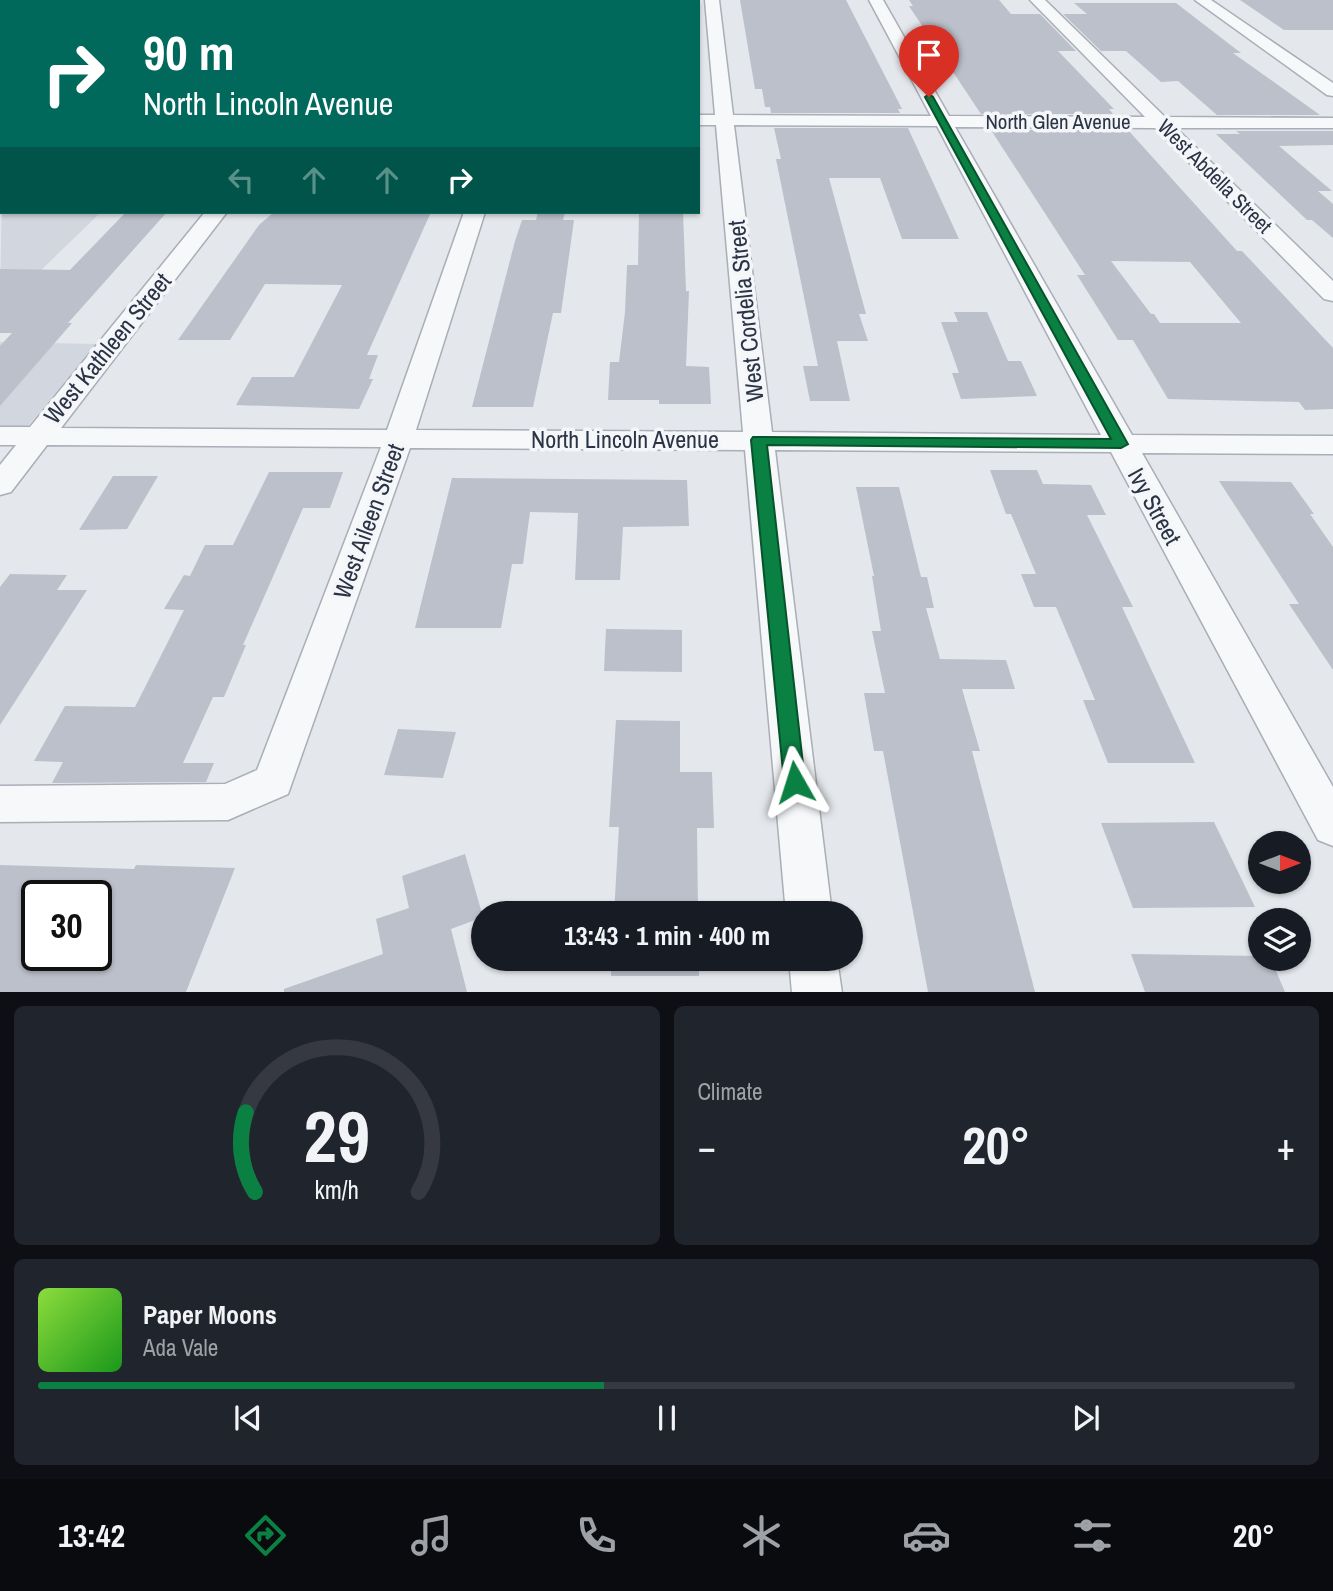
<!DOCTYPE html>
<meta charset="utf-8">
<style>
:root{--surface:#171b24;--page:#20242c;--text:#f1f3f6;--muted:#9ea1a6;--line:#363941;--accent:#0b8043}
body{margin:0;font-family:"Archivo Narrow",sans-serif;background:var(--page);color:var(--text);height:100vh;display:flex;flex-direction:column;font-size:26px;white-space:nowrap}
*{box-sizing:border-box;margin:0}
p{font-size:23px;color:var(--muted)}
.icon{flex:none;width:38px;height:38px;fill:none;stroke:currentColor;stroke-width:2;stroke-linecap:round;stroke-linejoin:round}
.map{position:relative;height:992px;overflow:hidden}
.sheet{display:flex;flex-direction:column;gap:14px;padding:14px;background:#0d0f14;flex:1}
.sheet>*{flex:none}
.guide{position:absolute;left:0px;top:0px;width:700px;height:214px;box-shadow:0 2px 5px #0004;background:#00695c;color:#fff;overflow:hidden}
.needle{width:46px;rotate:90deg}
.buttons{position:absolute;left:1248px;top:831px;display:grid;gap:14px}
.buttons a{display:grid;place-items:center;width:63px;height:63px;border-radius:50%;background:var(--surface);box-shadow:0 2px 5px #0004;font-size:35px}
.speed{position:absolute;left:21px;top:880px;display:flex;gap:14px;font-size:35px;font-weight:700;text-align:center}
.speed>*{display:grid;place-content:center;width:91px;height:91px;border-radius:50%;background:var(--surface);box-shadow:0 2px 5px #0004;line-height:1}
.speed .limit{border:4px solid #111;border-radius:10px;background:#fff;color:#111}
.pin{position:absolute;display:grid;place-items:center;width:60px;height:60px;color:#fff;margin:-72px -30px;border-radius:50% 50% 50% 0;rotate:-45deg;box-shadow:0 0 7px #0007}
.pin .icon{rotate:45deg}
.me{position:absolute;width:77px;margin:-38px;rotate:354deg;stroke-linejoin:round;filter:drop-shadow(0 0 5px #0008)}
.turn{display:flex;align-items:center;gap:24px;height:147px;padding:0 28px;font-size:32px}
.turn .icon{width:91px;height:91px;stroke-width:2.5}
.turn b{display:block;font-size:49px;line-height:60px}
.lanes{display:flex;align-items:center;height:66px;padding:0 28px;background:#0003;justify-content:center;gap:35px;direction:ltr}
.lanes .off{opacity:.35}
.big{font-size:52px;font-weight:700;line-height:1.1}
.sheet .card{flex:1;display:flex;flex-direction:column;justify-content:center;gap:10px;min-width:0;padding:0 24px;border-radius:10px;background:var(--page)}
.sheet .dial{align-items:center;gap:0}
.dial svg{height:182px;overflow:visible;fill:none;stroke:var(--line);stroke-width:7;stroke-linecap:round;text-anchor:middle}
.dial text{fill:var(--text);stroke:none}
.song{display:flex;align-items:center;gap:21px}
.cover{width:84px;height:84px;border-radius:10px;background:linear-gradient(135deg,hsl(90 70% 55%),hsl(120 70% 35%))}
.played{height:7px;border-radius:4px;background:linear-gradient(90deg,var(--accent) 45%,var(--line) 45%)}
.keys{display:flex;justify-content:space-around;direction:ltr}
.heat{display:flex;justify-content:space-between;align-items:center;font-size:38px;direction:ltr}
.sheet .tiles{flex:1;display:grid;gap:14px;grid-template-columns:1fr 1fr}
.card:last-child{grid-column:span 2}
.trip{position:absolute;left:471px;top:901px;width:392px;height:70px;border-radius:35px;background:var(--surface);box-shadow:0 2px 5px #0004;font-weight:700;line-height:70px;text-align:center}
.tabs{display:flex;height:112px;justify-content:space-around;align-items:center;background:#090b0e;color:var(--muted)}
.tabs .icon{width:49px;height:49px}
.tabs .selected{color:var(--accent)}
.tabs b{font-size:32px;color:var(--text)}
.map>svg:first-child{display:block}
.built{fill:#d2d6de}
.building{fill:#bbc0ca;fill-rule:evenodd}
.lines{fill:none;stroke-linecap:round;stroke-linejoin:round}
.service-casing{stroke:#a9aeb7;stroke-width:3}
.minor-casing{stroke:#a9aeb7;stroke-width:3}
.secondary-casing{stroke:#a9aeb7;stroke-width:4}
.service{fill:#f7f8fa;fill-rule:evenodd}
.minor{fill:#f7f8fa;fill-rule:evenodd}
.secondary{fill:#fff;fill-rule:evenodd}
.route{fill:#0b8043;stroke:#07532c;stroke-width:2}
.labels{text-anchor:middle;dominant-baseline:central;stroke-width:7;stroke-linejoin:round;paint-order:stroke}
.far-street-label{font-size:21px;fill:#2b3445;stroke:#f4f6f9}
.street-label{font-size:24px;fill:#2b3445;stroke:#f4f6f9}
</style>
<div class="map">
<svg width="1333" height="993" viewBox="0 0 1333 993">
<rect width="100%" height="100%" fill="#e4e7ec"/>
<path class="built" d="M2 179V212H101L0 310Z
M0 342 96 344 27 427H0Z"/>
<path class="building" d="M740 0H846L902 109H898L900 113H771L770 107H765L762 89H755Z
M909 0H999L1011 14H1040L1076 51H1058L1114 109H1109L1113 114H981L909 6H913Z
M1240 0H1333V30H1284Z
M1074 3H1176L1241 53H1233L1320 115H1217L1178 81 1161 82 1126 51H1101L1063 14H1087Z
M774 128H908L959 239H902L880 178H829L866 314H859L868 341H837L850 401H810L803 366H818L776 159H781Z
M991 130H1128L1237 251H1242L1333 348V409L1305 410 1299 402 1168 399 1133 340H1118L1077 275H1085ZM1111 261 1190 262 1241 323H1160L1154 314H1151Z
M1236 131H1333V145L1279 146 1332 191H1318L1333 204V238L1312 220H1307L1216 134H1240Z
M126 212H167L68 323H72L0 406V346L12 333H0V269L70 270Z
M274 212H431L367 355H378L369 379H373L359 409 236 405 252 377H294L342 285 265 284 230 340H178L259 225Z
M538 212H565L563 220H574L561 313H553L533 407H472L515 241 522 220H536Z
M639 212H683L686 291H689L686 366 709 367 711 404H659V400H608L610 362H619L625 312 627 265H638Z
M954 312H987L1008 361H1021L1037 396 961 399 952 373H959L941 322H958Z
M990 470H1037L1043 484 1091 485 1106 515H1087L1133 607H1122L1195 763H1108L1083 700H1095L1056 607H1034L1021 574H1036L1011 514H1006Z
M269 472H343L330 508H303L243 645H246L224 697H213L183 763H214L206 782 52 783 63 762 34 761 65 706 135 707 184 610 164 609 184 575 190 576 205 545H233Z
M113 476H158L127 529 79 530Z
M452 478 687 480 689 526 623 527 620 580H575L578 513 530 512 523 564H512L501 628H415Z
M1219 481 1291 482 1314 514H1310L1333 547V670L1289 604H1299Z
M856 487H899L921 577H927L934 608H926L940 659 1006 660 1015 689H962L980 751H972L1035 992H928L883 751H874L864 693H885L872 631H881L872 576H874Z
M10 574 67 575 57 590H87L0 725V587Z
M606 629 682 630V672L604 671Z
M616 720 680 721V772H712L714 828H697L698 914H614L619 827H609Z
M398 729 456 732 443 778 384 775Z
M1214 822 1255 907 1133 908 1101 823Z
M465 854 483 917 451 929 467 992H284V989L383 954 376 919 409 908 402 876Z
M0 865 134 869 136 865 235 868 186 992H0ZM37 896H96V956H37Z
M1131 954 1260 956V959H1271L1285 992H1145Z
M611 959H699V976H611Z"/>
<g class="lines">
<g class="service-casing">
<path id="service" d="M1 0H8L2 2 0 7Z
M160 0H201L199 2Z
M260 0H267L259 2Z
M335 0H341L334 2Z
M0 21H2L0 26Z
M0 62H2V66H0Z
M0 152H2V158H0Z"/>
</g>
<g class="minor-casing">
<path id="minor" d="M55 0H70L53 2Z
M377 0H391L375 2Z
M540 0H554V2H540Z
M705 0H719L733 115 931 116 869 0H883L949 116 1145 117 1030 0H1045L1165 117 1333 118V128H1176L1333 281V301L1324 299 1155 128 955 127 1132 435 1333 436V454L1142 453 1333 787V846L1318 840 1111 452 775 450 832 914H786L745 450 410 448 288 794 228 820 0 822V786L225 784 257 770 381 447 47 445 11 492 0 495V465L16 445H0V427H30L205 212H227L61 428 387 430 464 212H485L416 430 743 432 716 125H698V115H715ZM734 125 937 126 1101 435 772 432Z
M1195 0H1211L1333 83V96L1327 95Z
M0 33H2L0 42Z
M0 113H2V123H0Z
M789 959H837L842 993H792Z"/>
</g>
<g class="secondary-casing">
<path id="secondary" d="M197 0H215L196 2Z
M0 176H2L0 191Z"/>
</g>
<use href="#service" class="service"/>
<use href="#minor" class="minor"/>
<use href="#secondary" class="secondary"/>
</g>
<path class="route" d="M929 94 933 97 1128 444 1121 448 767 445 805 782 802 788 795 791 787 788 784 782 751 440 753 437 1111 439 925 97Z"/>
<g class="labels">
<g class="far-street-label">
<text x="1058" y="121">North Glen Avenue</text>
<text transform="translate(1215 176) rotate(45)">West Abdella Street</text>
</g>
<g class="street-label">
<text transform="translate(745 311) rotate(-96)">West Cordelia Street</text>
<text transform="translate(107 348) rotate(-51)">West Kathleen Street</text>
<text x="625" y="439">North Lincoln Avenue</text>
<text transform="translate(1155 506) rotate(61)">Ivy Street</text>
<text transform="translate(368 521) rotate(-70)">West Aileen Street</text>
</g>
</g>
</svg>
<div class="buttons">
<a><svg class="needle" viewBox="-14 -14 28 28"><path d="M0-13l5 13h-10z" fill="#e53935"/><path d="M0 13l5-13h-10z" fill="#9ea1a6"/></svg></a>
<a><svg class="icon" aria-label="layers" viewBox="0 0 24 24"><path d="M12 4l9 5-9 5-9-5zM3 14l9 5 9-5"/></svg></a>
</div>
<div class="speed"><div class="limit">30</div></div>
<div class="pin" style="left:929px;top:97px;background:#d93025"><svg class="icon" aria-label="arrive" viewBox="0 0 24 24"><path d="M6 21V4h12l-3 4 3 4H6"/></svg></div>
<svg class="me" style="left:795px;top:782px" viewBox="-20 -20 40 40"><path d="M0-17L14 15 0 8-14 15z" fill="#0b8043" stroke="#fff" stroke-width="4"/></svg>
<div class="trip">13:43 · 1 min · 400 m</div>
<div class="guide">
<div class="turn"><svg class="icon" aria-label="right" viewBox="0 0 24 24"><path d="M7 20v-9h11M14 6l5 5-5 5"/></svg><div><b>90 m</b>North Lincoln Avenue</div></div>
<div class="lanes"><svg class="icon off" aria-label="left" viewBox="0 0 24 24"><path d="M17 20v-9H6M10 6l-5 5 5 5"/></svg><svg class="icon off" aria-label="ahead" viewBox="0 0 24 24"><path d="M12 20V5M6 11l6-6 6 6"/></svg><svg class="icon off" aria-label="ahead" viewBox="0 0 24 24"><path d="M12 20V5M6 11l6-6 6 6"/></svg><svg class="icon" aria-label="right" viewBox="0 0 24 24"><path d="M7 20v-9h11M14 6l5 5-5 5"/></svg></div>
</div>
</div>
<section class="sheet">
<div class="tiles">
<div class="card dial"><svg viewBox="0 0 100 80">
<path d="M14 69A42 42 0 1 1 86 69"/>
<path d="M14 69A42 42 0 0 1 10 34" stroke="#0b8043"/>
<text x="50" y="56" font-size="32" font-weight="700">29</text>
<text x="50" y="72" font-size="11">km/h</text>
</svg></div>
<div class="card"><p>Climate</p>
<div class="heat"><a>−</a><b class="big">20°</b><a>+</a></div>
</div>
<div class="card">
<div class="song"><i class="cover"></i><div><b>Paper Moons</b><p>Ada Vale</p></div></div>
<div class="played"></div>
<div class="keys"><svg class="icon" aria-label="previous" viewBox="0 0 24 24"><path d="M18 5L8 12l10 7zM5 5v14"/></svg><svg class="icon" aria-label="pause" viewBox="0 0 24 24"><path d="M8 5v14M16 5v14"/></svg><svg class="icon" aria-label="next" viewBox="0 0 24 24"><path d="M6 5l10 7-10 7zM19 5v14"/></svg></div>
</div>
</div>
</section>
<nav class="tabs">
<b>13:42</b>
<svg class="icon selected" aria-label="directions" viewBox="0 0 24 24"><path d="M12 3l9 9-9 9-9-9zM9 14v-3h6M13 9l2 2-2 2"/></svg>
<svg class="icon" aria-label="music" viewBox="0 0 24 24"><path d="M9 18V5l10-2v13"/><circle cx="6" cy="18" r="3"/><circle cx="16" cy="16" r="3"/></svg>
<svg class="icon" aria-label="phone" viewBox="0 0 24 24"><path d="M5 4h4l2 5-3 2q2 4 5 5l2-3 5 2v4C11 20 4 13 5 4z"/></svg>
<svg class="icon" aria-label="climate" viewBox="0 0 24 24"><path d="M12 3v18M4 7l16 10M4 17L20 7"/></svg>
<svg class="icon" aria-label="car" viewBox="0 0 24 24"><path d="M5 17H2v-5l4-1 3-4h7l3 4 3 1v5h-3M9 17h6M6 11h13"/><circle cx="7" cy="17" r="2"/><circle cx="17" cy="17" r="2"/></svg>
<svg class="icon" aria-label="filters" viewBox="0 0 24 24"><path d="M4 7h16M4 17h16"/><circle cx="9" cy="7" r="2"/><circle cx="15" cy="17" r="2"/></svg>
<b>20°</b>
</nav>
